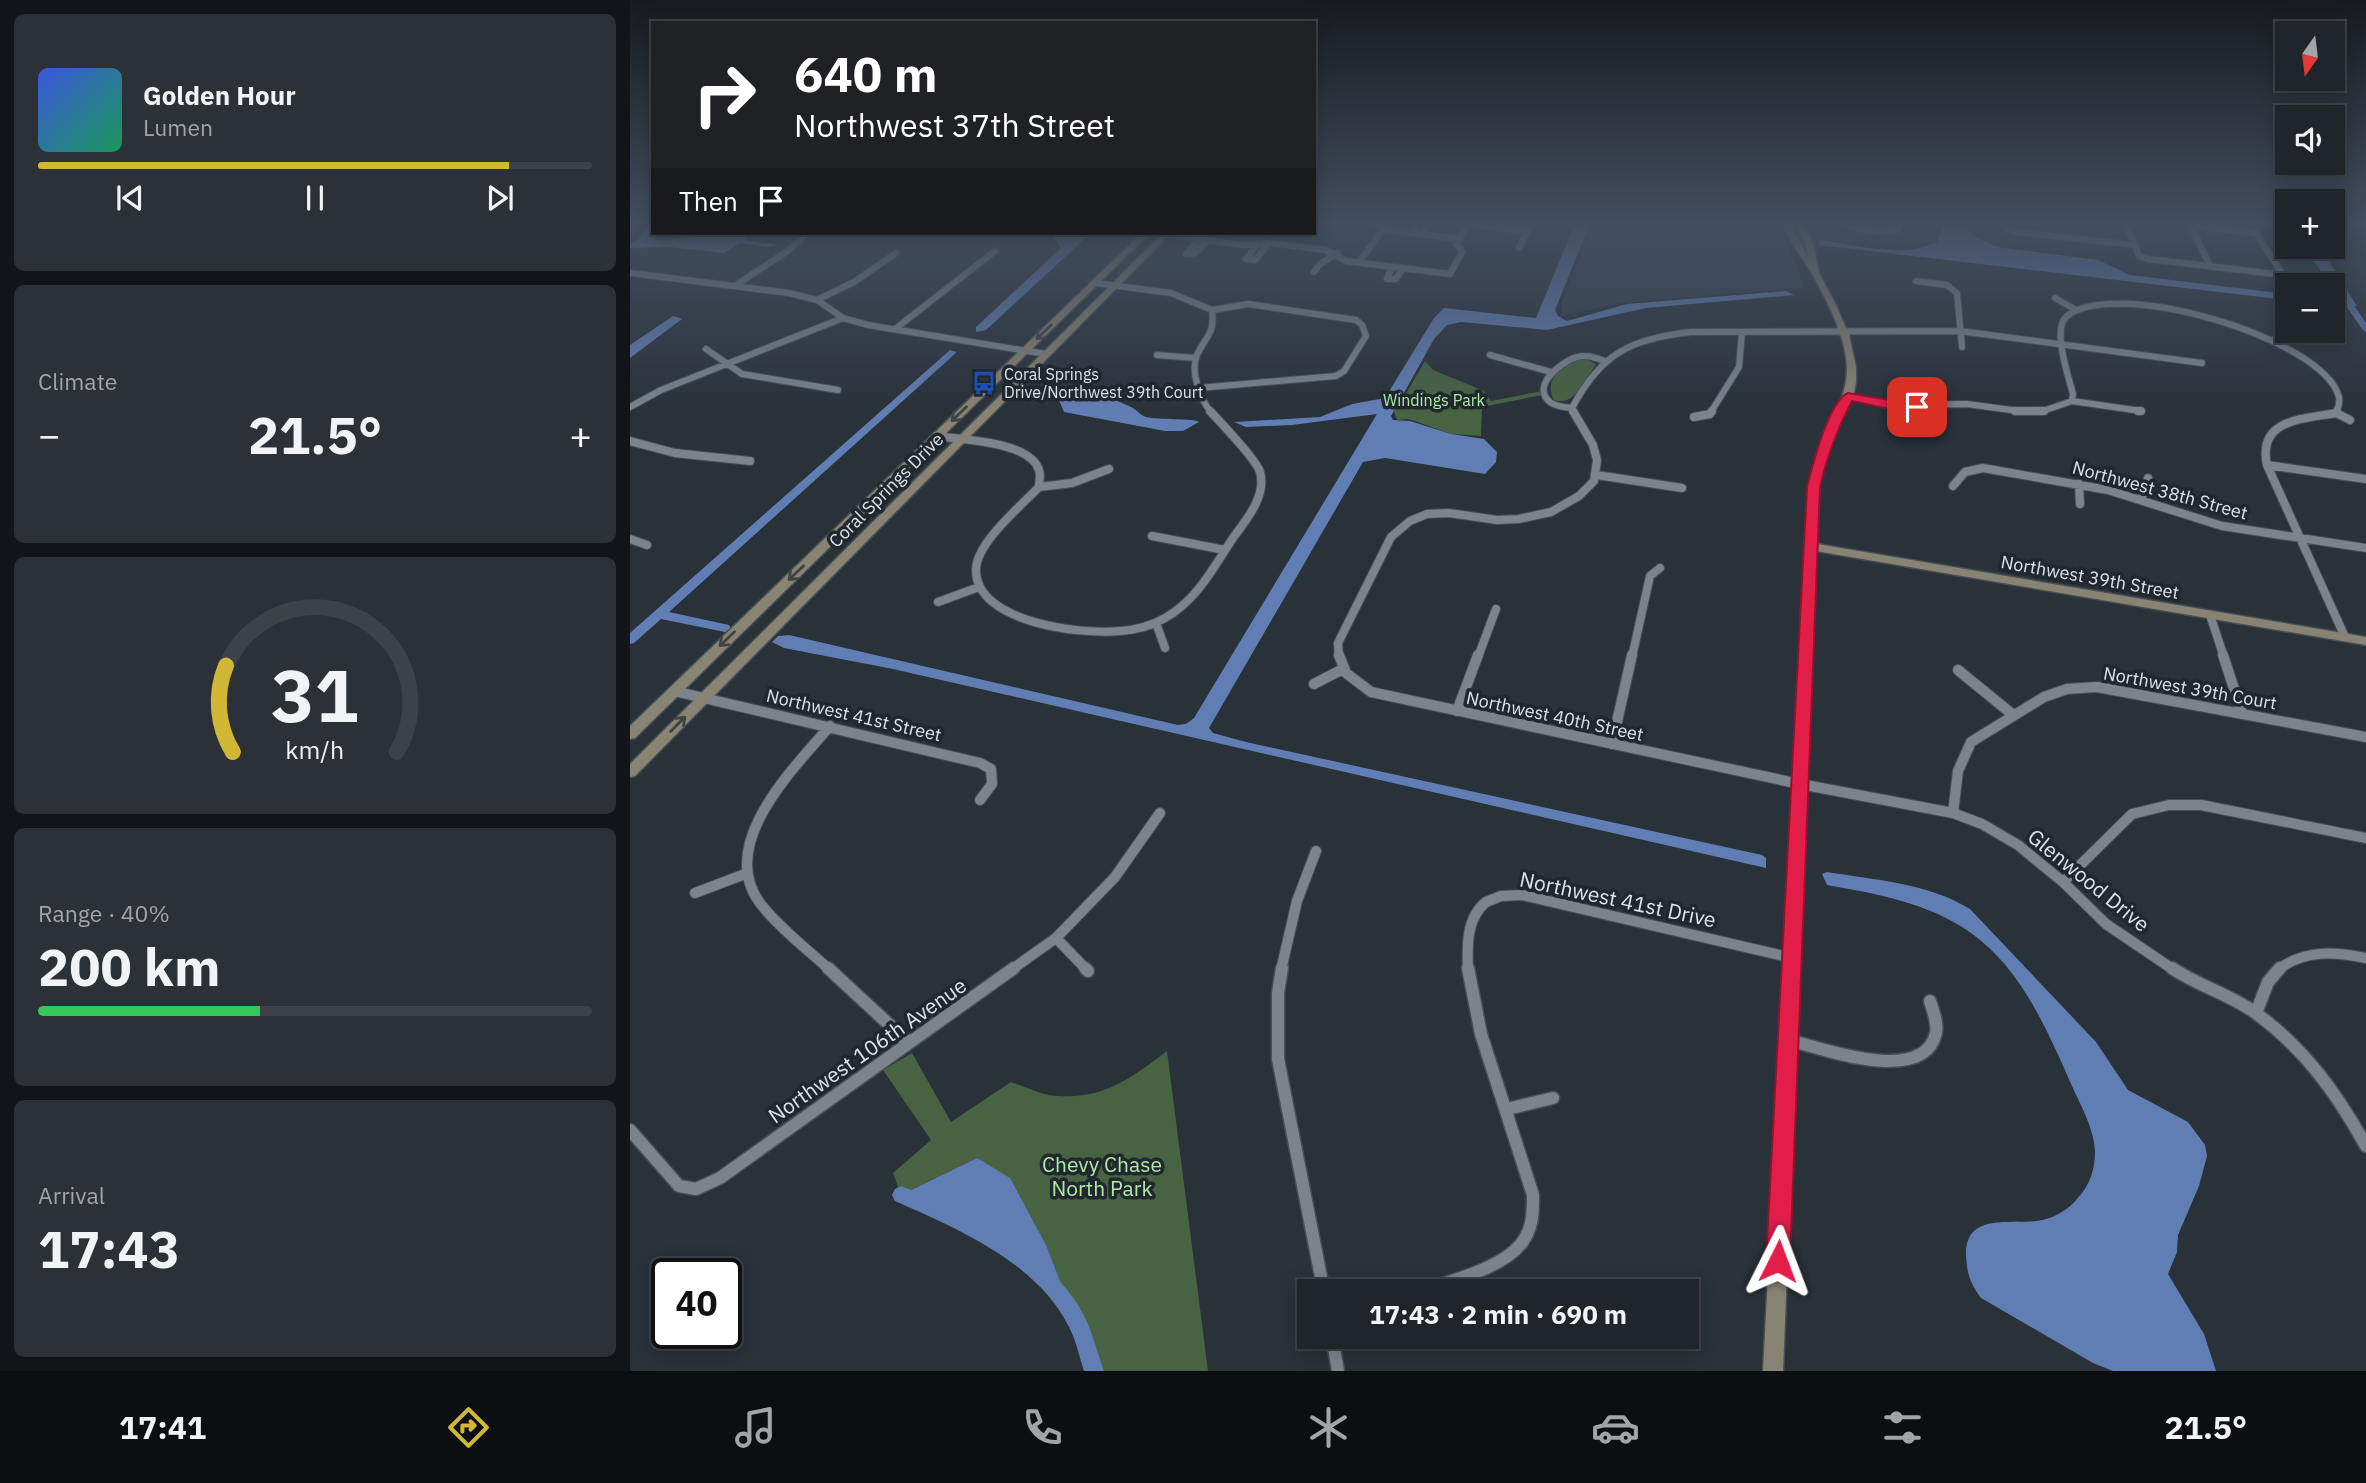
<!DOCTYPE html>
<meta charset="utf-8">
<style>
:root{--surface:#1f252b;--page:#2c3137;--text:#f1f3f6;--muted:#a1a5a9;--line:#3c4247;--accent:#d1b736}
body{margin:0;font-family:"IBM Plex Sans",sans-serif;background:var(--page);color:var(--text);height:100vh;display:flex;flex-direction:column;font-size:26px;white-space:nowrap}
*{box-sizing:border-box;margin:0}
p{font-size:23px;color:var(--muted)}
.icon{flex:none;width:38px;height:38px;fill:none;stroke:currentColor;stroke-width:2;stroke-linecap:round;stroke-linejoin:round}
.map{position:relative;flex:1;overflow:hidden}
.drawer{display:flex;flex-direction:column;gap:14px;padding:14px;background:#111418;width:630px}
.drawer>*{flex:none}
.guide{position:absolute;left:21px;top:21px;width:665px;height:214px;border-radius:0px;box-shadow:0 4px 18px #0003,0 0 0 2px var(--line);background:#202124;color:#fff;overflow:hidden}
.needle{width:46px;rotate:194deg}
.buttons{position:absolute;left:1645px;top:21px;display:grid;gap:14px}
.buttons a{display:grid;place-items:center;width:70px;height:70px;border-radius:0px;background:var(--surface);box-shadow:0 4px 18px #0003,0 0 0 2px var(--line);font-size:35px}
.speed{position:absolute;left:21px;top:1258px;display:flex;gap:14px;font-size:35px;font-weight:700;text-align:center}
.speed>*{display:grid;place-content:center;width:91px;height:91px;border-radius:50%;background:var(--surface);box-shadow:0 4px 18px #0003,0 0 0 2px var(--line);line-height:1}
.speed .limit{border:4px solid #111;border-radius:10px;background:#fff;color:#111}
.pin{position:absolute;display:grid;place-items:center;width:60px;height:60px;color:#fff;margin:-30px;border-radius:14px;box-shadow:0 4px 10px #0006}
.me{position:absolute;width:77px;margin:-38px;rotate:3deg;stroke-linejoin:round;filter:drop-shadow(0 0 5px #0008)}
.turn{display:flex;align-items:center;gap:24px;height:147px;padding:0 28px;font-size:32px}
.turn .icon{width:91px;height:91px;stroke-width:2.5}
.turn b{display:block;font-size:49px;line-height:60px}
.then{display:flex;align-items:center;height:66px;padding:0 28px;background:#0003;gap:14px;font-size:26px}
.big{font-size:52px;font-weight:800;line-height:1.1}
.drawer .tile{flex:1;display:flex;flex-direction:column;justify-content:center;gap:10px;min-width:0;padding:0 24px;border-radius:10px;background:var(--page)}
.drawer .dial{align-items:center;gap:0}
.dial svg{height:182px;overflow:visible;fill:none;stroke:var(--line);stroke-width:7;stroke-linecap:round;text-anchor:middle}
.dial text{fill:var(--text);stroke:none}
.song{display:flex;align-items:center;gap:21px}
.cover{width:84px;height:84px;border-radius:10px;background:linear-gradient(135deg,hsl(230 70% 55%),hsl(150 70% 35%))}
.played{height:7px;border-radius:4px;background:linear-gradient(90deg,var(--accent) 85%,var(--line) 85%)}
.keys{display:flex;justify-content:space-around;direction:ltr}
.heat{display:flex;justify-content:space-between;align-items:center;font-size:38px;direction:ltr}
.charge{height:10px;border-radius:5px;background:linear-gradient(90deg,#34c759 40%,var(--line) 0)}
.trip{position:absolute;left:667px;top:1279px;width:402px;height:70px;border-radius:0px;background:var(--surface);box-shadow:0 4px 18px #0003,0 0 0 2px var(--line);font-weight:800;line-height:70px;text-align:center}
.tab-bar{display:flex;height:112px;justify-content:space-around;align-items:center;background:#0c0f11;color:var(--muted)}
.tab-bar .icon{width:49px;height:49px}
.tab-bar .active{color:var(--accent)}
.tab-bar b{font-size:32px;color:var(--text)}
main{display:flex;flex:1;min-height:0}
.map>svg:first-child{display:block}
.built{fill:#323e4a}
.green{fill:#476342}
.water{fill:#617eb4}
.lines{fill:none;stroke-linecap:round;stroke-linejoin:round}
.canal{fill:#617eb4;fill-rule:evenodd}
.street-far3-casing{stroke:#474e54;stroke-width:8}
.street-far2-casing{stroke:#474e54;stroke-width:10}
.street-far1-casing{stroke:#474e54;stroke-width:12}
.street-casing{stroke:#474e54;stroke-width:15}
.secondary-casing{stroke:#474e54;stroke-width:3}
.primary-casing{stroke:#474e54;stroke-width:3}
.street-far3{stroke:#7b848d;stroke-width:6}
.street-far2{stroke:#7b848d;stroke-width:8}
.street-far1{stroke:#7b848d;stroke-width:10}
.street{stroke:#7b848d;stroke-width:12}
.secondary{fill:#888473;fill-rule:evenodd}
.primary{fill:#958559;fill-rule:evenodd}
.oneway{stroke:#3f4343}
.route{fill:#e11d48;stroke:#92132f;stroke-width:2}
.labels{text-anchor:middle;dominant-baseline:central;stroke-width:7;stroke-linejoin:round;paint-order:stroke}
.far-poi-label{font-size:16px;fill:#dee3e8;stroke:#20272f;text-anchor:start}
.far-park-label{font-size:16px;fill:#adeca0;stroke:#20272f}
.street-label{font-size:18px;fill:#dee3e8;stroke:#20272f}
.near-street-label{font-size:21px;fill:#dee3e8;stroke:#20272f}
.near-park-label{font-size:21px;fill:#adeca0;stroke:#20272f}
</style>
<main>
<section class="drawer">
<div class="tile">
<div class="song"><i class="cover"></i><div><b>Golden Hour</b><p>Lumen</p></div></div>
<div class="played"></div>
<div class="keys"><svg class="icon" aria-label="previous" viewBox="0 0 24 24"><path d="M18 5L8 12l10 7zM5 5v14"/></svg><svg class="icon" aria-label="pause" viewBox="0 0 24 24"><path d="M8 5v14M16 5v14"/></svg><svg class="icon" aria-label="next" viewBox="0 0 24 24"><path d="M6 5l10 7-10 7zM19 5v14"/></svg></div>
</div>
<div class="tile"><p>Climate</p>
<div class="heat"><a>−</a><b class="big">21.5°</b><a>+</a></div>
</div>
<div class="tile dial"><svg viewBox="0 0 100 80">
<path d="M14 69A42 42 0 1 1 86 69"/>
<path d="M14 69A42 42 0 0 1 11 31" stroke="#d1b736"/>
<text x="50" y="56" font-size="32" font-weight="700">31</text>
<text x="50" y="72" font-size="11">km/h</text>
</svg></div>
<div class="tile"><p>Range · 40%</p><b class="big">200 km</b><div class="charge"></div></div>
<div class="tile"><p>Arrival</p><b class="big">17:43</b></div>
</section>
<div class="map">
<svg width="1736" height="1371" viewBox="0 0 1736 1371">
<rect width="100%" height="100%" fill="#293139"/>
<path class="built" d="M965 221H1148L1175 288 990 303 932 316 931 304Z"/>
<path class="green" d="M954 358 966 364C956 378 944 408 924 400 912 379 935 361 954 358Z
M795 361 803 370 854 391 861 401 912 391V395L852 407 851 436 821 434 779 419 767 420 763 409 771 402Z
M537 1051 578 1371H464L417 1247 347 1158 271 1195 263 1173 301 1140 253 1070 282 1053 321 1122 381 1082C396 1087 413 1096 429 1096 474 1099 503 1077 537 1051Z"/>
<path class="water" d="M19 221H23L21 238 29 240 115 233 118 234 115 240 148 245 137 247 110 243 94 253 40 247 0 248V244L9 239Z
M946 221H961L925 310 928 316 937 321 997 304 1156 291 1164 295 1016 308 917 330 831 322 817 325 804 339 761 416 763 420 780 421 821 434 854 439 867 452 866 462 855 474 755 458 733 462 579 728 583 733 616 742 1132 855 1136 858V868L263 669 154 648 142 642 148 636 159 635 548 725 556 724 564 718 747 414 662 425 616 427 604 422 690 417 722 404 755 398 804 318 814 308 906 318Z
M1312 221H1335L1336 227 1345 237 1367 247 1468 260 1500 275 1657 294V300L1189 245 1190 240C1227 245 1273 259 1307 242L1312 228Z
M421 233H461L356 330 346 332V327L431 248Z
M1675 247H1690L1727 306 1703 305V285H1700Z
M43 316 52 319 0 358V345Z
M441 388C457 386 488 401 503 408 508 411 510 415 516 417 529 420 563 418 569 422L553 431H535L434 412 429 400 430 394Z
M1197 872C1245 880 1298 883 1340 909L1466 1042 1498 1090 1558 1122 1575 1145 1577 1156 1569 1186 1548 1235 1547 1252 1538 1274 1574 1334 1586 1371H1483L1463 1363 1351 1298C1340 1283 1337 1274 1336 1255 1335 1208 1390 1228 1416 1219 1427 1216 1440 1208 1447 1199 1460 1185 1465 1170 1465 1151 1464 1129 1451 1106 1442 1086 1418 1032 1392 969 1341 933 1299 903 1248 894 1197 885L1192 874Z
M347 1158 380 1178 417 1247 442 1312 401 1264 334 1222 271 1195Z"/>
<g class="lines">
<path class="canal" d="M1709 292H1715L1736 323V332L1732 329 1708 294Z
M320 350 327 352 39 612 99 625 101 628 99 631 95 632 31 619 4 643 0 644V633Z
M271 1186C336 1213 409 1245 448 1305 461 1325 466 1349 474 1371H454C449 1356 446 1339 438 1325 406 1262 326 1228 265 1201L262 1195 265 1189Z"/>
<g class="street-far3-casing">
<path id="street-far3" d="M744 221 753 229 829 239 838 224 897 231 889 248
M1211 221C1227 232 1250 233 1268 229L1269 221
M1374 221 1376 229 1385 232 1505 245
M1495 221 1509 256 1518 259 1645 274 1651 272 1626 233 1564 226 1562 228 1580 266
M1525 221H1551
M782 233 790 221
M535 234 612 245 639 243 696 250 716 261 820 274 832 252 826 244 829 239
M793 234 801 221
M569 239 556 254 565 253 579 240
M627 244 616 259 625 260 639 243
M729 262 753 229
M762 267 757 279H766L773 268
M684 272 689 265 707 253
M0 273 159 293 187 300 213 318 238 325 416 354
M1286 281 1317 285 1327 293 1332 347
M465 283 541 293 582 310
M106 285 156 252 178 233
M1425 298 1446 310
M187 300 224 282 266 253
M265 329 365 251
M1645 339 1661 331
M76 349 112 374 208 390
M527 355 566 358
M860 355 921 372
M569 388 706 376 714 371 736 336 732 325 726 320 618 304 582 310
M1218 396 1257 405 1337 404 1396 412 1413 411 1442 401
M1442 401 1443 394C1439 378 1422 330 1436 317 1481 276 1693 337 1709 397 1710 402 1708 408 1706 412
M1442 401 1511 411
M0 407 31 390 213 318
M942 408C935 407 926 407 920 402 900 386 932 361 947 357 957 354 966 358 975 361
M581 412C570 399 560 372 567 355 576 335 585 335 582 310
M943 412 942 408C971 353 1002 338 1062 332L1330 331 1572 363
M1081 412 1109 367 1112 332"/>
</g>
<g class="street-far2-casing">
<path id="street-far2" d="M1385 411H1414
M1508 411H1511
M1707 411 1706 413C1673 419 1627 419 1637 465L1715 637
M1706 413 1720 420
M1064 417 1080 414 1082 411
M306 436C331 440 400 441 409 470 411 475 409 482 409 487 391 506 346 543 346 570 346 623 452 635 490 631 506 630 521 626 535 618 567 600 583 568 603 538 616 520 637 496 630 472 627 460 590 422 580 411
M0 441 45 453 120 461
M1637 465 1736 479
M967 475 1052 488
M1449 484 1450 504
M1323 486 1335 472 1353 468 1478 490 1592 526 1736 548
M409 487 442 483 479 469
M1511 500 1518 478
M522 536 595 550
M0 539 17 545
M308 602 349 587
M1580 615 1594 657
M526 623 535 648
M709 657 708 643 761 537 780 521 797 514 819 513 867 520 889 519 921 512 949 496 964 481 967 460 963 445 943 411
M848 657 866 609
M1002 657 1020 576 1030 568"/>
</g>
<g class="street-far1-casing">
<path id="street-far1" d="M709 655 716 673 741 692 1170 784 1323 813 1352 824 1388 845 1433 882 1476 924 1544 970
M1593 655 1612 713
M1328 670 1382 714
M684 684 711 670
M44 691 350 763 361 769 362 784 350 800
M827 711 848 655
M200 726C162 770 82 849 134 908 153 931 178 950 200 970
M982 744 1002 655
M1323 813 1328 771 1341 742 1414 697 1437 689 1467 687 1736 737
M1433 882 1502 814 1539 805H1571L1736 838
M65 893 115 874
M426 938 485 877 530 813
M381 970 426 938 457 970
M651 970 667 901 686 851
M838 970C837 947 836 918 856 902L871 896 892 895 1162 958
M1648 970C1674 949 1705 952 1736 958"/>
</g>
<g class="street-casing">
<path id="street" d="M198 968 278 1042
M455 968 458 971
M652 968 648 993V1059L694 1292
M1542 968C1568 986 1602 995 1627 1014 1676 1050 1707 1094 1736 1146
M1626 1013 1638 982 1650 968
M1159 1040C1193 1049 1294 1086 1306 1033 1308 1023 1303 1011 1300 1001
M877 1109 923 1098
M0 1130 49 1186 66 1189 90 1178 384 968
M788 1292C819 1281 878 1268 895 1238 903 1225 903 1210 903 1195L851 1034 838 968
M702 1337 708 1371"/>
</g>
<g class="secondary-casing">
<path id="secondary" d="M1152 221H1158L1178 256 1176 247 1164 221H1172L1184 247 1189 273 1205 303 1219 335 1226 367V382L1223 397 1201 441 1192 471 1189 487 1187 544 1736 637V645L1186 551 1153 1371H1133L1176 549 1174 546 1176 543C1178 514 1178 486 1186 458 1198 417 1224 396 1215 351 1209 324 1195 296 1181 272 1170 255 1158 240 1152 221Z
M512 233H520L5 738 0 739V726Z
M533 233H541L5 776 0 777V764Z"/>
</g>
<g class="primary-casing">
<path id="primary" d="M1703 221H1736V227L1704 223Z"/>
</g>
<use href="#street-far3" class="street-far3"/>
<use href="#street-far2" class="street-far2"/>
<use href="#street-far1" class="street-far1"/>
<use href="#street" class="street"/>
<use href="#secondary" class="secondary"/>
<use href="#primary" class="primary"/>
</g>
<defs><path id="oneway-shaft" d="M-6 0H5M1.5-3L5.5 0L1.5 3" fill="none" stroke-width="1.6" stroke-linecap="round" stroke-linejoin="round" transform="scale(1.75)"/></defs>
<g class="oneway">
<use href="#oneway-shaft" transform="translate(414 332) rotate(136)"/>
<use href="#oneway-shaft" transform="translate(329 414) rotate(136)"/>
<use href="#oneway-shaft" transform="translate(166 573) rotate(136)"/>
<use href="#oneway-shaft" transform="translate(97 639) rotate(136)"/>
<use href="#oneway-shaft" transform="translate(48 724) rotate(-45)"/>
</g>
<linearGradient id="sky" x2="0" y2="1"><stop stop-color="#171b1f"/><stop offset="0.54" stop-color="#434e5f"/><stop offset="1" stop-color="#434e5f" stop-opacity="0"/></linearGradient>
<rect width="1736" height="413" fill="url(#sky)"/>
<path class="route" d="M1218 393C1232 396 1288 403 1293 407 1280 416 1239 404 1222 401 1207 429 1197 456 1190 487L1160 1261 1157 1269 1148 1273 1140 1269 1136 1261 1177 487C1182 467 1199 401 1218 393Z"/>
<defs>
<g id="bus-bare" transform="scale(1.89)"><path d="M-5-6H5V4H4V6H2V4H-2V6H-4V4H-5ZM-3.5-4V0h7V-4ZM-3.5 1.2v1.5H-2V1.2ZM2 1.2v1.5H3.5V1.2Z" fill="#1a4fb4" stroke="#20272f" stroke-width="2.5" paint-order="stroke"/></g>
</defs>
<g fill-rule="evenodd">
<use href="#bus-bare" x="354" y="383"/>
</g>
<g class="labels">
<g class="far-poi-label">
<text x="374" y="374">Coral Springs<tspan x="374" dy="18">Drive/Northwest 39th Court</tspan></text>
</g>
<g class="far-park-label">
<text x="804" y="400">Windings Park</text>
</g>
<g class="street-label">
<text transform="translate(256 490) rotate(-45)">Coral Springs Drive</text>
<text transform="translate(1530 490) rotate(15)">Northwest 38th Street</text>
<text transform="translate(1460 577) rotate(10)">Northwest 39th Street</text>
<text transform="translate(1560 688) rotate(10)">Northwest 39th Court</text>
<text transform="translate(224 715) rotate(13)">Northwest 41st Street</text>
<text transform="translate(925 716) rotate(12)">Northwest 40th Street</text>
</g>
<g class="near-street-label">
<text transform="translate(1459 880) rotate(39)">Glenwood Drive</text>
<text transform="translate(988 899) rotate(12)">Northwest 41st Drive</text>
<text transform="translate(237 1050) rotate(-35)">Northwest 106th Avenue</text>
</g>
<g class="near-park-label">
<text x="472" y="1164">Chevy Chase<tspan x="472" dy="24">North Park</tspan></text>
</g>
</g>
</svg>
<div class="buttons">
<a><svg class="needle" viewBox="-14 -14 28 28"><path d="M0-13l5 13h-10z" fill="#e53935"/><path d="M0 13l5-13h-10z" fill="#a1a5a9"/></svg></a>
<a><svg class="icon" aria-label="sound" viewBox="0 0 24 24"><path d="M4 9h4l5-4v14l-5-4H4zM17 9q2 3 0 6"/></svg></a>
<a>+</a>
<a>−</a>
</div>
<div class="speed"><div class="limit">40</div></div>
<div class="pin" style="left:1287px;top:407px;background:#d93025"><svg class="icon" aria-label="arrive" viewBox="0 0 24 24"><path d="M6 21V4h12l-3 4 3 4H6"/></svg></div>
<svg class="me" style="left:1148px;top:1261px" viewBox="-20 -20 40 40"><path d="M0-17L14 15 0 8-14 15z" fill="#e11d48" stroke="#fff" stroke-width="4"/></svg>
<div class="trip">17:43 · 2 min · 690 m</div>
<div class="guide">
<div class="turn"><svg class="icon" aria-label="right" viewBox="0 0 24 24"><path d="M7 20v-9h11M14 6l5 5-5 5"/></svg><div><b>640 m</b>Northwest 37th Street</div></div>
<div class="then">Then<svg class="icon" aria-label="arrive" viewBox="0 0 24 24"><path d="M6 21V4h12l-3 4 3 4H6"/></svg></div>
</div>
</div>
</main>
<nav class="tab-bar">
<b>17:41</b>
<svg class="icon active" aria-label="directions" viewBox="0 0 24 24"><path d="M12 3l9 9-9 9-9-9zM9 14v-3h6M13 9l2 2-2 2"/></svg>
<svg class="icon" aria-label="music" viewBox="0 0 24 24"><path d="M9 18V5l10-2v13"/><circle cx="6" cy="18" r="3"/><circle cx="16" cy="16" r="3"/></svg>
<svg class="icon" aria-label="phone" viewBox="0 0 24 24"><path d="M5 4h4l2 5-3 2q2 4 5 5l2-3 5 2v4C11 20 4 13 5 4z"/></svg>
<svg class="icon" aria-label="climate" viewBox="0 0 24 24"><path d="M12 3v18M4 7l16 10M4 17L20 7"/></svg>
<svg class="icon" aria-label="car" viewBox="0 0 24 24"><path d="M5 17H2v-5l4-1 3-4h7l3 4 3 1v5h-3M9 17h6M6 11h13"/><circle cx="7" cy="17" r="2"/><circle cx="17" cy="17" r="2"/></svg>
<svg class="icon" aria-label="filters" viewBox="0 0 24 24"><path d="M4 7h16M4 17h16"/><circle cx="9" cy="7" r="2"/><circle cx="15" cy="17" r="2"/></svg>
<b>21.5°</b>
</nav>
